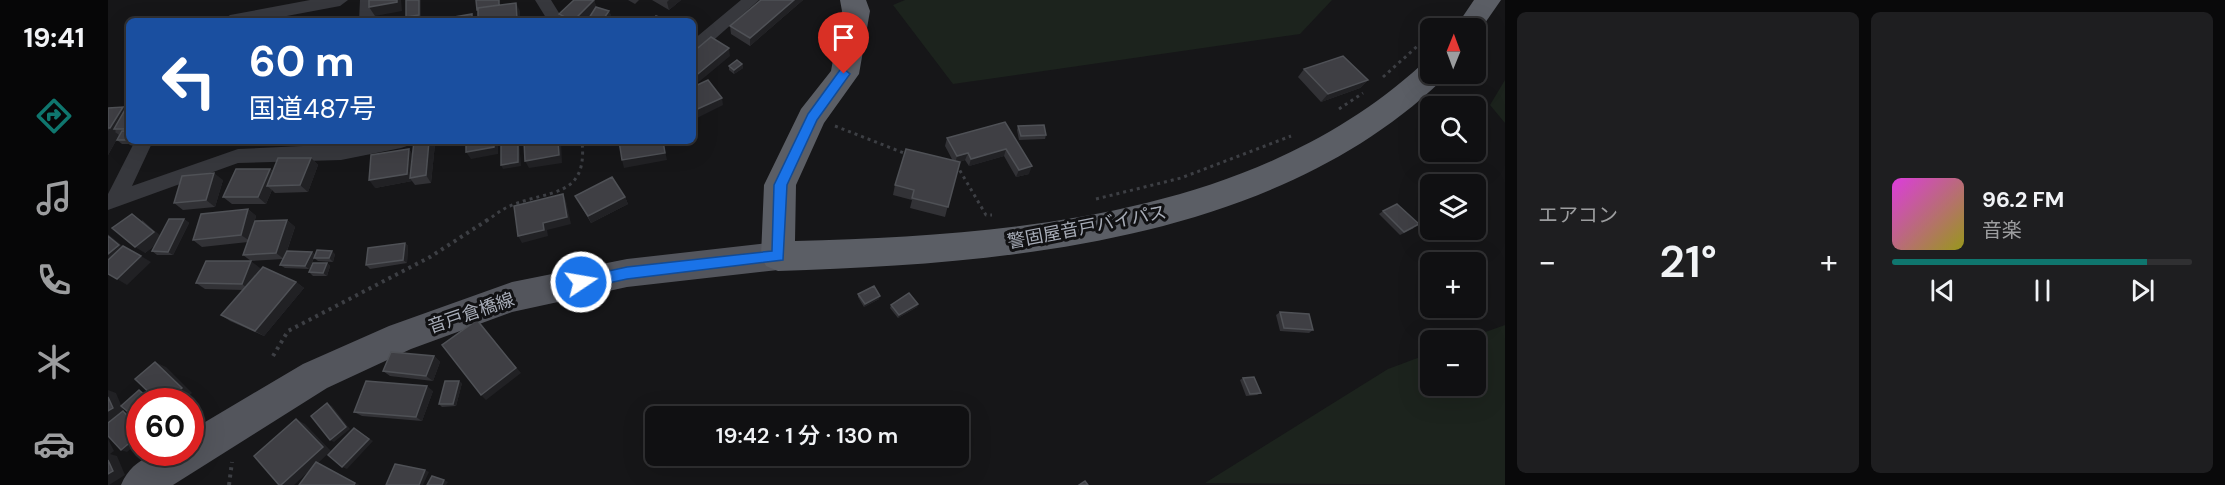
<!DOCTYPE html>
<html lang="ja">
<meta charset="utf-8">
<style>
:root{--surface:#101012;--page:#1e1e20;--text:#f1f3f6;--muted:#9c9d9f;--line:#303032;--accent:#0f766e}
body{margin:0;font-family:"DM Sans","Noto Sans JP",sans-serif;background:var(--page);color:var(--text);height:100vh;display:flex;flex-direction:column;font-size:22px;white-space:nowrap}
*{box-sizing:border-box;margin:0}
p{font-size:20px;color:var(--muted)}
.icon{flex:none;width:33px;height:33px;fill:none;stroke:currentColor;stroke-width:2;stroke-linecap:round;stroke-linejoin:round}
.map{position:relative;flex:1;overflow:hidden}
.details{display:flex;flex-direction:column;gap:12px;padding:12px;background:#09090a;width:720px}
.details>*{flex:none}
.hud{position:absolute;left:18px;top:18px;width:570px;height:126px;border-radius:9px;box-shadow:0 6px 24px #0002,0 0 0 2px var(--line);background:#1a4fa0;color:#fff;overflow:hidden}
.needle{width:39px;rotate:1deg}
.fabs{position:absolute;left:1312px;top:18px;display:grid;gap:12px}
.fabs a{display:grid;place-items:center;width:66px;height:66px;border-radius:9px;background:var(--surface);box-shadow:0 6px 24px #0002,0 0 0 2px var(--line);font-size:30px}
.speed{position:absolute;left:18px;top:388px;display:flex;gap:12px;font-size:30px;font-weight:700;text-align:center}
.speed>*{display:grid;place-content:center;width:78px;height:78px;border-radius:50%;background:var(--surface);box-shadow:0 6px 24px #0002,0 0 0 2px var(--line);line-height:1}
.speed .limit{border:9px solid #d22;background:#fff;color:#111}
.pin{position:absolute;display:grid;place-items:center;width:51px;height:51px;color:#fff;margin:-62px -26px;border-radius:50% 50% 50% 0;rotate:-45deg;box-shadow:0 0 6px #0007}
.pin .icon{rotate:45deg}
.me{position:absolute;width:66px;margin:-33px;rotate:78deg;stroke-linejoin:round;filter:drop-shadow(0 0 4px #0008)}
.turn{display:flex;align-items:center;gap:21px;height:126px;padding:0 24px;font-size:27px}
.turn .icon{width:78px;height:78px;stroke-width:2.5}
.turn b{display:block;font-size:42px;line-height:51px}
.big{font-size:45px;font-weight:600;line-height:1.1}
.details .card{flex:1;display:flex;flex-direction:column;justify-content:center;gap:9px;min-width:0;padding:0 21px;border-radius:9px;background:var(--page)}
.song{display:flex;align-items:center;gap:18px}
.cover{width:72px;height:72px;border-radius:9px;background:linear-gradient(135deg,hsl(300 70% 55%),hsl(60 70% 35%))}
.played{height:6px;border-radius:3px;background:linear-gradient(90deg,var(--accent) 85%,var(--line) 85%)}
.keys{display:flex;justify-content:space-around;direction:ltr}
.heat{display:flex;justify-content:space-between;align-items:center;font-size:33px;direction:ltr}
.details .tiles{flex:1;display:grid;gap:12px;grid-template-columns:repeat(2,1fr)}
.trip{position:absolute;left:537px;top:406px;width:324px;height:60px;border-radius:9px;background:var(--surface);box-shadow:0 6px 24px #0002,0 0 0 2px var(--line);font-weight:600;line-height:60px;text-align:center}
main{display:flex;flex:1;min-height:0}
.tabs{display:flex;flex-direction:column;width:108px;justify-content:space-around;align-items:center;background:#060607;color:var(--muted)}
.tabs .icon{width:42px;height:42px}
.tabs .active{color:var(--accent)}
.tabs b{font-size:27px;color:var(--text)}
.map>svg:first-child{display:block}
.green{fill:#1c231d}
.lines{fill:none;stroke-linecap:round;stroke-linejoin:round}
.path-far1{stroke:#3d3f44;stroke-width:3;stroke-dasharray:3 4;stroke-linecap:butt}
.path{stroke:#3d3f44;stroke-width:4;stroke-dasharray:3 4.5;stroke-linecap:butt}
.minor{fill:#37383d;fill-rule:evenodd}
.primary{fill:#53555c;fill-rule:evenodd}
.trunk{fill:#5b5e65;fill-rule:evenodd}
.wall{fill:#323236}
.shaded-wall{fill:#212124}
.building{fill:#3f3f44;stroke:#4f5156;stroke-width:1.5}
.route{fill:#1a73e8;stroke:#114b97;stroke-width:1.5}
.labels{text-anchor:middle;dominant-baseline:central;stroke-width:6;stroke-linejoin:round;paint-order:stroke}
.street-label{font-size:18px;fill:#a8adb8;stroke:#111113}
</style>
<main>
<nav class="tabs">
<b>19:41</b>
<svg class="icon active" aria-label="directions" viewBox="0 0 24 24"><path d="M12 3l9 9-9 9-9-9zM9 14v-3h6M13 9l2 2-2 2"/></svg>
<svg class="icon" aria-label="music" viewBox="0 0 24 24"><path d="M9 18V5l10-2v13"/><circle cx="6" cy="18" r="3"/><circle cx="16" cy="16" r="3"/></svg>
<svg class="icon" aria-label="phone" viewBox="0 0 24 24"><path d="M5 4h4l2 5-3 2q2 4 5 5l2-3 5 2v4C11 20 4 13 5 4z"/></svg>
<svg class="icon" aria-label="climate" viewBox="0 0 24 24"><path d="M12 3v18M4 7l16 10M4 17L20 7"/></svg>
<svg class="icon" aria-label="car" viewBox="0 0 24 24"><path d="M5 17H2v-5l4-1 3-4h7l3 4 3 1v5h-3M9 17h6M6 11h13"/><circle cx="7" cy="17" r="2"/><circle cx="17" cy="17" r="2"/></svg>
</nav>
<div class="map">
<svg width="1397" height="485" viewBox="0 0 1397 485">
<rect width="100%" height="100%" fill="#161618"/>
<path class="green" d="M797 0H1224L1192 34 845 84 785 5Z
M1397 80V123L1382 105Z
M1397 325V485L1097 483 1280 369 1323 353V386H1368V340H1355Z"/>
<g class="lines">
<path class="path-far1" d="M1328 28 1337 18
M1275 77 1323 34
M1231 109 1255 93
M727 126 801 155
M846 167 851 169 878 215H884
M988 199 1073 178 1183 136
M378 221C386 216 394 209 402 206 441 189 480 199 474 141"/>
<path class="path" d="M165 356 180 331 322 257 381 219
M121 485 124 462"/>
<path class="minor" d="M202 0H240L232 6 152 21H114L122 15Z
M252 0H268L267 21H251Z
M427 0H443L456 21H440Z
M633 0H651L591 53 585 55V40Z
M27 141H45L24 186 130 149 302 141 299 146 293 148 233 160 130 163 0 210V194Z"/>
<path class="primary" d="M670 242 681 246 686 256 681 266 670 270 519 287 404 312 303 349 219 388 65 485H13C27 453 52 453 82 453V431L195 364 281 326 404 282 519 259Z"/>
<path class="trunk" d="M732 0H758L762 11 751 74 716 123 688 185 687 241C902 235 1146 217 1313 65L1323 62V74H1337L1333 81C1163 243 893 264 670 271L658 266 653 256 656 185 693 109 723 71 734 11Z
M1366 0H1393L1368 36V28H1347Z"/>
</g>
<path class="wall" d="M486 0 488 7 503 15 485 12 476 21H453L451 14Z
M520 0H531L527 4Z
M544 0H573L561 10Z
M653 0H695L642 46 623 34 622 26Z
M634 64 635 68 626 74 621 70V66Z
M1196 69 1260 80 1252 88 1213 102 1190 77Z
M0 108 18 110 21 108V141H28L27 144H14L9 140 10 137 0 155Z
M897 122 921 174 908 177 896 156 861 166 857 160 851 162 837 217 802 208 804 200 785 195 787 185 845 161 837 146 839 138Z
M910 126 938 135 937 139 911 140 909 130Z
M190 141H214V142H191Z
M217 141H231L230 144H221Z
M306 141H325L327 144 323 183 307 185 304 181 267 188 301 149 304 154Z
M203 158 210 165 200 192 167 193 164 190 158 204H124L115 197 162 169 165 171Z
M115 180 107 207 75 210 66 203Z
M467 196 517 197 520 204 483 223Z
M140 209 148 216 146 223 179 220 187 227 179 251 204 252 207 255 227 254 225 262 210 261 206 258 201 269 177 268 172 265 175 259 143 261 135 255 140 242 94 247 85 240Z
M1275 211 1306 228 1292 235 1271 214Z
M76 219 81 223 65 255H49L44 251 47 245 37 253 34 220 52 236Z
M297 243 300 246 299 263 262 269 258 265Z
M219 263 222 266 219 276H205L201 272Z
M152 268 149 274 188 282 196 288 156 336 122 321 113 315 135 290 97 289 88 283Z
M750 294 771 299 756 307 750 297Z
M810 304 809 307 790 318 782 308 783 305Z
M1172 312 1205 330 1201 333 1172 331 1168 315Z
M326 356 332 362 325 381 282 376 275 371Z
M1135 378 1153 393 1149 395 1138 396 1132 380Z
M354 383 348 406 334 407 331 404Z
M325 391 314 421 254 416 246 412Z"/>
<path class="shaded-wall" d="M289 0H293L294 11 267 16 261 7Z
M311 0H313V19L301 21 298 17Z
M486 0 489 8 476 21H465Z
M561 0H573L561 10 559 2Z
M686 0H695L642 46V38Z
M408 3 412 11V21H397Z
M501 11 503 15 499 21H494Z
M621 48 622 56 586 86 585 78Z
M634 64 635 68 626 74V70Z
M1260 80 1252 88 1213 102 1220 94Z
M614 98 615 105 585 120V111Z
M15 107 20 111 6 129 8 131 7 132 11 135 0 155V131Z
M321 141H325L327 144 323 183 318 175Z
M386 141H390V154L363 159 358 152Z
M410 141H411L413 166 395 169 393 165Z
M450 141H453L454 163 421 168 417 161Z
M555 141 559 160 516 168 514 160Z
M301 149 306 156 302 178 304 181 267 188 261 180Z
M898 149 896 156 861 166 863 159Z
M860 153 857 160 847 164 849 156Z
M203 158 210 165 200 192 192 185Z
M924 166 921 174 908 177 911 170Z
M162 169 170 176 159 186 164 190 158 204 150 197Z
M106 173 115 180 107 207 98 200Z
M455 194 458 201 463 224 439 230 440 236 414 243 410 236 435 223Z
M517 197 520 204 483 223 480 216Z
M140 209 148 216 142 241 133 235Z
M24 214 56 238 37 253 27 247Z
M76 219 81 223 65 255 60 252Z
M179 220 187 227 176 259 168 253Z
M0 234 22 252 0 269Z
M297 243 300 246 299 263 295 260Z
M224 251 227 254 225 262 221 258Z
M204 252 207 255 201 269 197 266Z
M33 256 43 262 19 285 9 279Z
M143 261 152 268 142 290 134 284Z
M219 263 222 266 219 276 215 273Z
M188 282 196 288 156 336 147 331Z
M772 296 771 299 756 307 757 304Z
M810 304 809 307 790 318 791 315Z
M374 326 413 373 378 400 373 395Z
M326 356 332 362 325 381 318 376Z
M47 362 58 367 84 393 73 402H57Z
M351 381 354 383 348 406 345 404Z
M319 386 325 391 314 421 308 417Z
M0 390 8 393 16 412 21 413 32 425V429L0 423Z
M31 390 37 393 47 402H44Z
M219 403 224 406 242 429 226 442 222 440Z
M188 419 197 424 223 451 210 463 252 485H246L210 463 186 485H173Z
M246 428 265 441 239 469 234 467Z
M32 434V441L19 452 13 450Z
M0 439 6 451 2 454 9 456 17 475 1 485H0Z
M317 470 321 472 315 485H311Z
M336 480 340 482 338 485H334Z"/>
<path class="building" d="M261 0H289V2L261 7Z
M298 0H311V15L298 17Z
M368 0H391V5L370 8V10H369Z
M466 0H486L465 21 451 14Z
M653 0H686L642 38 622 26Z
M408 3 409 19 397 21H370V8Z
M488 7 501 11 494 21H479Z
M364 14V21H341V18Z
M548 16 563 21H544Z
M603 37 621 48 585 78V52Z
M1235 56 1260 80 1220 94 1196 69Z
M629 60 634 64 626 70 621 66Z
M600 80 614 98 585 111V87Z
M15 107 2 128H0V108Z
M18 108H21V129H6Z
M897 122 924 166 911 170 898 149 863 159 860 153 849 156 839 138Z
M936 125 938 135 913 136 910 126Z
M14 131H21V140H9Z
M306 141H321L318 175 302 178Z
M358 141H386V147L358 152Z
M393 141H410V162L393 165Z
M416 141H450L451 155 417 161Z
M511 141H555L557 153 514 160Z
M301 149 299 174 261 180 263 155Z
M798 149 852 162 840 207 804 198 806 190 787 185Z
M170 158H203L192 185 159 186Z
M128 169H162L150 197H115Z
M106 173 98 200 66 203 74 176Z
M504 177 517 197 480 216 467 196Z
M455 194 459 217 435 223 436 230 410 236 406 206Z
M1289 204 1311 224 1296 232 1275 211Z
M140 209 133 235 85 240 93 214Z
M24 214 46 232 27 247 4 228Z
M61 219H76L60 252 44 251Z
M179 220 168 253 135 255 147 221Z
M0 236 11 245 0 254Z
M297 243 295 260 258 265 260 248Z
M15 246 33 256 9 279 0 274V260Z
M209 250 224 251 221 258H206Z
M179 251 204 252 197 266 172 265Z
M98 261H143L134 284 88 283Z
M205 263H219L215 273 201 272Z
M155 267 188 282 147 331 113 315Z
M766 286 772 296 757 304 750 294Z
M801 293 810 304 791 315 783 305Z
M1172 312 1201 314 1205 330 1176 328Z
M369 320 408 368 373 395 334 345Z
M283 352 326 356 318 376 275 371Z
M47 362 74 388 57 402H51L27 379Z
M1146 377 1153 393 1142 394 1135 378Z
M258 381 319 386 308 417 246 412Z
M337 381H351L345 404H331Z
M31 390 44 402H32V422L13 406Z
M0 397 5 408 0 411Z
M219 403 238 427 222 440 203 416Z
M15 411 32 429V434L13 450 0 436V423Z
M188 419 215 447 173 485H171L146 456Z
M246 428 261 439 234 467 220 455Z
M0 460 5 471 0 474Z
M208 462 247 483 246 485H191Z
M287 464 317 470 311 485H278Z
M324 476 336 480 334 485H319Z
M977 481 980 485H971Z"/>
<path class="route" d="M736 69 742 74 709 120 679 185 675 260 519 279 473 289 468 287V278L519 267 664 251 666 185 700 114 732 70Z"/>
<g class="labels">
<g class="street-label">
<text transform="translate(979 227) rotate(-11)">警固屋音戸バイパス</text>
<text transform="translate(363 313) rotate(-19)">音戸倉橋線</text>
</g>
</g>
</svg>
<div class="fabs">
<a><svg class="needle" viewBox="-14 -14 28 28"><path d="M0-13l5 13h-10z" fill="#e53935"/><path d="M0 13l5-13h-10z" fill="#9c9d9f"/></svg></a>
<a><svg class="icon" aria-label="search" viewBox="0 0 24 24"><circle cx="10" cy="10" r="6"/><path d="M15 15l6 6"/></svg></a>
<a><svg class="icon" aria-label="layers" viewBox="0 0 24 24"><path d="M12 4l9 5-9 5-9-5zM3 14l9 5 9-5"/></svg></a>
<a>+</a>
<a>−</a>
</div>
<div class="speed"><div class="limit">60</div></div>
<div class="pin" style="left:736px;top:74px;background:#d93025"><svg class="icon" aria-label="arrive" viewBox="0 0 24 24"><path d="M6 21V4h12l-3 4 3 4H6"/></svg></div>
<svg class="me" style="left:473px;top:282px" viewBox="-20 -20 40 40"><circle r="17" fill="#1a73e8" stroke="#fff" stroke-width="3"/><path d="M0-11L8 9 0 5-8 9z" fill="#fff"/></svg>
<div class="trip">19:42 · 1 分 · 130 m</div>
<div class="hud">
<div class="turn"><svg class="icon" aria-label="left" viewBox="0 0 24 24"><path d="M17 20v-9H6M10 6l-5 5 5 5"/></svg><div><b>60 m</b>国道487号</div></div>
</div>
</div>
<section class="details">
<div class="tiles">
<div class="card"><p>エアコン</p>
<div class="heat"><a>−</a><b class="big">21°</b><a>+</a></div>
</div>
<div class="card">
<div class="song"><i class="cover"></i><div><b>96.2 FM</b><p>音楽</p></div></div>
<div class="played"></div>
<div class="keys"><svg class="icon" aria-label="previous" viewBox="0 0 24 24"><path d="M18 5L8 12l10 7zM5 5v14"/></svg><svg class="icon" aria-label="pause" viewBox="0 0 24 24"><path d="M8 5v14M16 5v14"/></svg><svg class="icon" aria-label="next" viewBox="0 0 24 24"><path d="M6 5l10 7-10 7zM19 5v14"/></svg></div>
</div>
</div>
</section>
</main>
